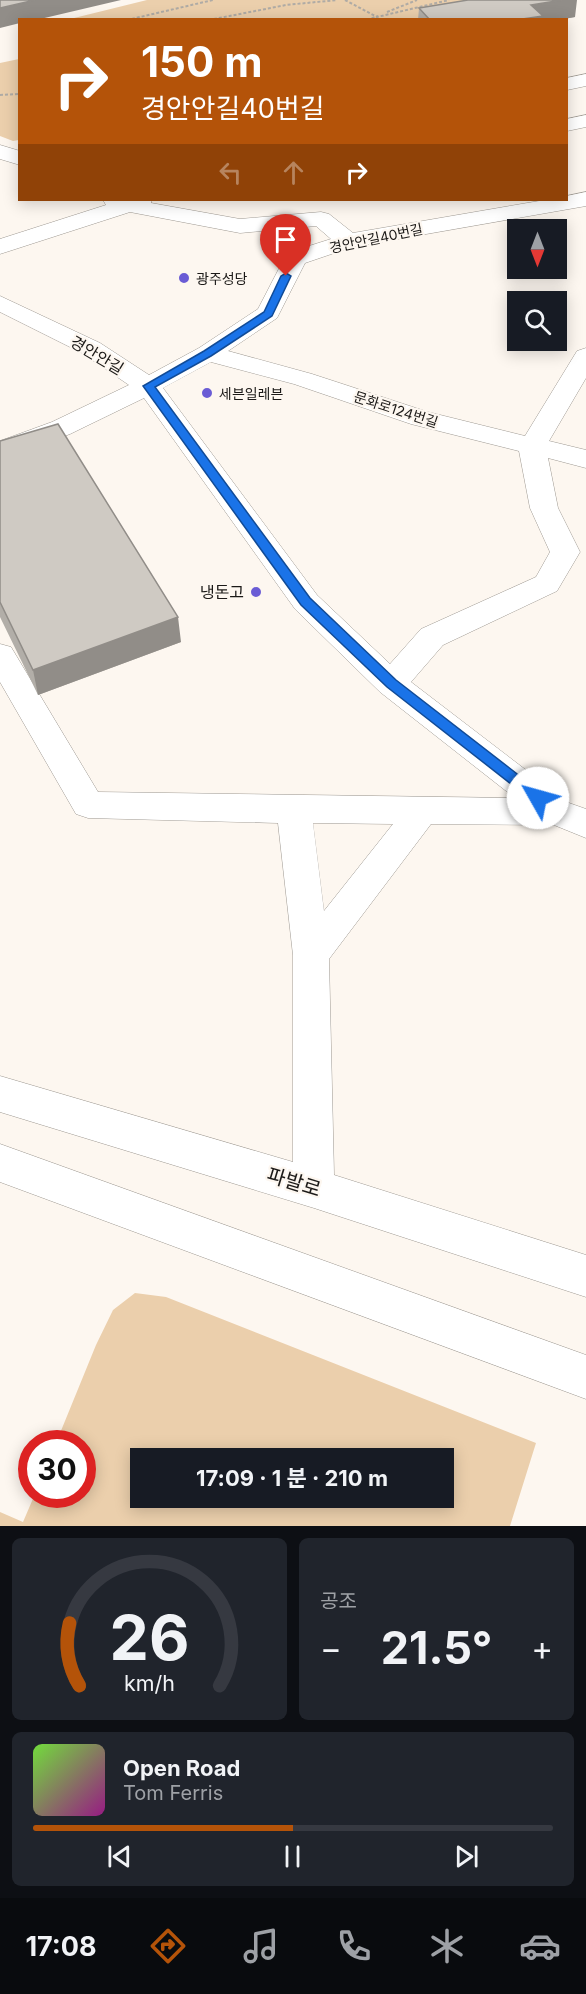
<!DOCTYPE html>
<html lang="ko">
<meta charset="utf-8">
<style>
:root{--surface:#171b24;--page:#20242c;--text:#f1f3f6;--muted:#9ea1a6;--line:#363941;--accent:#b45309}
body{margin:0;font-family:Inter,"Noto Sans KR",sans-serif;background:var(--page);color:var(--text);height:100vh;display:flex;flex-direction:column;font-size:22px;white-space:nowrap}
*{box-sizing:border-box;margin:0}
p{font-size:20px;color:var(--muted)}
.icon{flex:none;width:33px;height:33px;fill:none;stroke:currentColor;stroke-width:2;stroke-linecap:round;stroke-linejoin:round}
.map{position:relative;height:1526px;overflow:hidden}
.sheet{display:flex;flex-direction:column;gap:12px;padding:12px;background:#0d0f14;flex:1}
.sheet>*{flex:none}
.guide{position:absolute;left:18px;top:18px;width:550px;height:183px;border-radius:0px;box-shadow:0 3px 15px #0003;background:#b45309;color:#fff;overflow:hidden}
.needle{width:39px;rotate:180deg}
.buttons{position:absolute;left:507px;top:219px;display:grid;gap:12px}
.buttons a{display:grid;place-items:center;width:60px;height:60px;border-radius:0px;background:var(--surface);box-shadow:0 3px 15px #0003;font-size:30px}
.speed{position:absolute;left:18px;top:1430px;display:flex;gap:12px;font-size:30px;font-weight:700;text-align:center}
.speed>*{display:grid;place-content:center;width:78px;height:78px;border-radius:50%;background:var(--surface);box-shadow:0 3px 15px #0003;line-height:1}
.speed .limit{border:9px solid #d22;background:#fff;color:#111}
.pin{position:absolute;display:grid;place-items:center;width:51px;height:51px;color:#fff;margin:-62px -26px;border-radius:50% 50% 50% 0;rotate:-45deg;box-shadow:0 0 6px #0007}
.pin .icon{rotate:45deg}
.me{position:absolute;width:66px;margin:-33px;rotate:308deg;stroke-linejoin:round;filter:drop-shadow(0 0 4px #0008)}
.turn{display:flex;align-items:center;gap:21px;height:126px;padding:0 24px;font-size:27px}
.turn .icon{width:78px;height:78px;stroke-width:2.5}
.turn b{display:block;font-size:42px;line-height:51px}
.lanes{display:flex;align-items:center;height:57px;padding:0 24px;background:#0003;justify-content:center;gap:30px;direction:ltr}
.lanes .off{opacity:.35}
.big{font-size:45px;font-weight:700;line-height:1.1}
.sheet .card{flex:1;display:flex;flex-direction:column;justify-content:center;gap:9px;min-width:0;padding:0 21px;border-radius:9px;background:var(--page)}
.sheet .dial{align-items:center;gap:0}
.dial svg{height:156px;overflow:visible;fill:none;stroke:var(--line);stroke-width:7;stroke-linecap:round;text-anchor:middle}
.dial text{fill:var(--text);stroke:none}
.song{display:flex;align-items:center;gap:18px}
.cover{width:72px;height:72px;border-radius:9px;background:linear-gradient(135deg,hsl(100 70% 55%),hsl(310 70% 35%))}
.played{height:6px;border-radius:3px;background:linear-gradient(90deg,var(--accent) 50%,var(--line) 50%)}
.keys{display:flex;justify-content:space-around;direction:ltr}
.heat{display:flex;justify-content:space-between;align-items:center;font-size:33px;direction:ltr}
.sheet .tiles{flex:1;display:grid;gap:12px;grid-template-columns:1fr 1fr}
.card:last-child{grid-column:span 2}
.trip{position:absolute;left:130px;top:1448px;width:324px;height:60px;border-radius:0px;background:var(--surface);box-shadow:0 3px 15px #0003;font-weight:700;line-height:60px;text-align:center}
.tab-bar{display:flex;height:96px;justify-content:space-around;align-items:center;background:#090b0e;color:var(--muted)}
.tab-bar .icon{width:42px;height:42px}
.tab-bar .current{color:var(--accent)}
.tab-bar b{font-size:27px;color:var(--text)}
.map>svg:first-child{display:block}
.green{fill:#ebcfac;fill-rule:evenodd}
.lines{fill:none;stroke-linecap:round;stroke-linejoin:round}
.minor-casing{stroke:#9e9992;stroke-width:1}
.path{stroke:#afaba5;stroke-width:2;stroke-dasharray:3 2;stroke-linecap:butt}
.minor{fill:#fff;fill-rule:evenodd}
.wall{fill:#b2aea8}
.shaded-wall{fill:#918d88}
.building{fill:#cfcac3;stroke:#918d88;stroke-width:1.5}
.route{fill:#1a73e8;stroke:#114b97;stroke-width:1.5}
.poi-dot{fill:#6a5cd5;stroke:#fdf7f0;stroke-width:2}
.labels{text-anchor:middle;dominant-baseline:central;stroke-width:4.5;stroke-linejoin:round;paint-order:stroke}
.far-street-label{font-size:14px;fill:#1b1917;stroke:#fdf7f0}
.far-poi-label{font-size:14px;fill:#1b1917;stroke:#fdf7f0;text-anchor:start}
.street-label{font-size:16px;fill:#1b1917;stroke:#fdf7f0}
.poi-label{font-size:16px;fill:#1b1917;stroke:#fdf7f0;text-anchor:end}
.near-street-label{font-size:20px;fill:#1b1917;stroke:#fdf7f0}
</style>
<div class="map">
<svg width="586" height="1526" viewBox="0 0 586 1526">
<rect width="100%" height="100%" fill="#fdf7f0"/>
<path class="green" d="M147 0H533L416 19 66 20Z
M19 59V140L13 141 0 136V63Z
M135 1293 166 1297 536 1443 510 1526H0V1512L23 1522 35 1494H82V1443H56L96 1345 113 1310ZM141 1458H444V1497H141Z"/>
<g class="lines">
<g class="minor-casing">
<path id="minor" d="M586 74V86L567 90V78Z
M586 115V127L567 131V119Z
M0 145 20 151V165L0 159Z
M586 192V206L352 247 305 263 277 318 228 351 312 374 428 412 525 436 577 351 586 348V378L549 441 586 450V468L548 458 558 508 580 552 557 591 443 645 411 682 569 803 586 809V838L554 825 431 824 329 959 334 1175 586 1255V1297L314 1208 0 1112V1076L293 1162V955L278 823 88 818 76 814 0 682V644L11 647 98 792 515 798 380 692 295 609 144 398 70 434 0 460V441L52 422 129 385 82 353 0 312V296L100 343 149 375 199 348 258 309 287 253 331 239 316 226 240 233 130 212 0 254V239L106 205 103 200H151V203L240 219 321 212 329 214 353 233 545 200H567V196ZM211 362 294 384 411 424 519 451 530 508 550 552 536 577 421 629 390 664 317 595 163 388ZM313 823 393 824 324 911Z
M0 1144 586 1355V1399L0 1182Z"/>
</g>
<path class="path" d="M345 0 377 17 449 0
M387 12 417 0
M127 20 213 0
M209 20 286 5 337 0
M367 20 378 16
M0 95 20 94"/>
<use href="#minor" class="minor"/>
</g>
<path class="wall" d="M419 8 575 17 558 20H418Z
M0 441 181 642 38 695 0 617Z"/>
<path class="shaded-wall" d="M35 0H121L36 20H20V23L0 28V8Z
M562 0H577L575 17 558 20H522L531 5Z
M178 617 181 642 38 695 33 670Z"/>
<path class="building" d="M0 0H35L0 8Z
M468 0H562L531 5 543 16 523 19V20H430L419 8Z
M58 424 178 617 33 670 0 602V441Z"/>
<path class="route" d="M286 273 291 276 272 316 211 356 155 387 310 598 396 680 543 794 545 798 543 802H534L387 687 301 605 143 386 204 351 264 312 281 276Z"/>
<g class="poi-dot">
<circle cx="184" cy="278" r="6"/>
<circle cx="207" cy="393" r="6"/>
<circle cx="256" cy="592" r="6"/>
</g>
<g class="labels">
<g class="far-street-label">
<text transform="translate(376 238) rotate(-12)">경안안길40번길</text>
<text transform="translate(396 409) rotate(18)">문화로124번길</text>
</g>
<g class="far-poi-label">
<text x="196" y="278">광주성당</text>
<text x="219" y="393">세븐일레븐</text>
</g>
<g class="street-label">
<text transform="translate(97 355) rotate(31)">경안안길</text>
</g>
<g class="poi-label">
<text x="244" y="592">냉돈고</text>
</g>
<g class="near-street-label">
<text transform="translate(294 1182) rotate(17)">파발로</text>
</g>
</g>
</svg>
<div class="buttons">
<a><svg class="needle" viewBox="-14 -14 28 28"><path d="M0-13l5 13h-10z" fill="#e53935"/><path d="M0 13l5-13h-10z" fill="#9ea1a6"/></svg></a>
<a><svg class="icon" aria-label="search" viewBox="0 0 24 24"><circle cx="10" cy="10" r="6"/><path d="M15 15l6 6"/></svg></a>
</div>
<div class="speed"><div class="limit">30</div></div>
<div class="pin" style="left:286px;top:276px;background:#d93025"><svg class="icon" aria-label="arrive" viewBox="0 0 24 24"><path d="M6 21V4h12l-3 4 3 4H6"/></svg></div>
<svg class="me" style="left:538px;top:798px" viewBox="-20 -20 40 40"><circle r="19" fill="#fff"/><path d="M0-13L10 11 0 6-10 11z" fill="#1a73e8"/></svg>
<div class="trip">17:09 · 1 분 · 210 m</div>
<div class="guide">
<div class="turn"><svg class="icon" aria-label="right" viewBox="0 0 24 24"><path d="M7 20v-9h11M14 6l5 5-5 5"/></svg><div><b>150 m</b>경안안길40번길</div></div>
<div class="lanes"><svg class="icon off" aria-label="left" viewBox="0 0 24 24"><path d="M17 20v-9H6M10 6l-5 5 5 5"/></svg><svg class="icon off" aria-label="ahead" viewBox="0 0 24 24"><path d="M12 20V5M6 11l6-6 6 6"/></svg><svg class="icon" aria-label="right" viewBox="0 0 24 24"><path d="M7 20v-9h11M14 6l5 5-5 5"/></svg></div>
</div>
</div>
<section class="sheet">
<div class="tiles">
<div class="card dial"><svg viewBox="0 0 100 80">
<path d="M14 69A42 42 0 1 1 86 69"/>
<path d="M14 69A42 42 0 0 1 9 37" stroke="#b45309"/>
<text x="50" y="56" font-size="32" font-weight="700">26</text>
<text x="50" y="72" font-size="11">km/h</text>
</svg></div>
<div class="card"><p>공조</p>
<div class="heat"><a>−</a><b class="big">21.5°</b><a>+</a></div>
</div>
<div class="card">
<div class="song"><i class="cover"></i><div><b>Open Road</b><p>Tom Ferris</p></div></div>
<div class="played"></div>
<div class="keys"><svg class="icon" aria-label="previous" viewBox="0 0 24 24"><path d="M18 5L8 12l10 7zM5 5v14"/></svg><svg class="icon" aria-label="pause" viewBox="0 0 24 24"><path d="M8 5v14M16 5v14"/></svg><svg class="icon" aria-label="next" viewBox="0 0 24 24"><path d="M6 5l10 7-10 7zM19 5v14"/></svg></div>
</div>
</div>
</section>
<nav class="tab-bar">
<b>17:08</b>
<svg class="icon current" aria-label="directions" viewBox="0 0 24 24"><path d="M12 3l9 9-9 9-9-9zM9 14v-3h6M13 9l2 2-2 2"/></svg>
<svg class="icon" aria-label="music" viewBox="0 0 24 24"><path d="M9 18V5l10-2v13"/><circle cx="6" cy="18" r="3"/><circle cx="16" cy="16" r="3"/></svg>
<svg class="icon" aria-label="phone" viewBox="0 0 24 24"><path d="M5 4h4l2 5-3 2q2 4 5 5l2-3 5 2v4C11 20 4 13 5 4z"/></svg>
<svg class="icon" aria-label="climate" viewBox="0 0 24 24"><path d="M12 3v18M4 7l16 10M4 17L20 7"/></svg>
<svg class="icon" aria-label="car" viewBox="0 0 24 24"><path d="M5 17H2v-5l4-1 3-4h7l3 4 3 1v5h-3M9 17h6M6 11h13"/><circle cx="7" cy="17" r="2"/><circle cx="17" cy="17" r="2"/></svg>
</nav>
